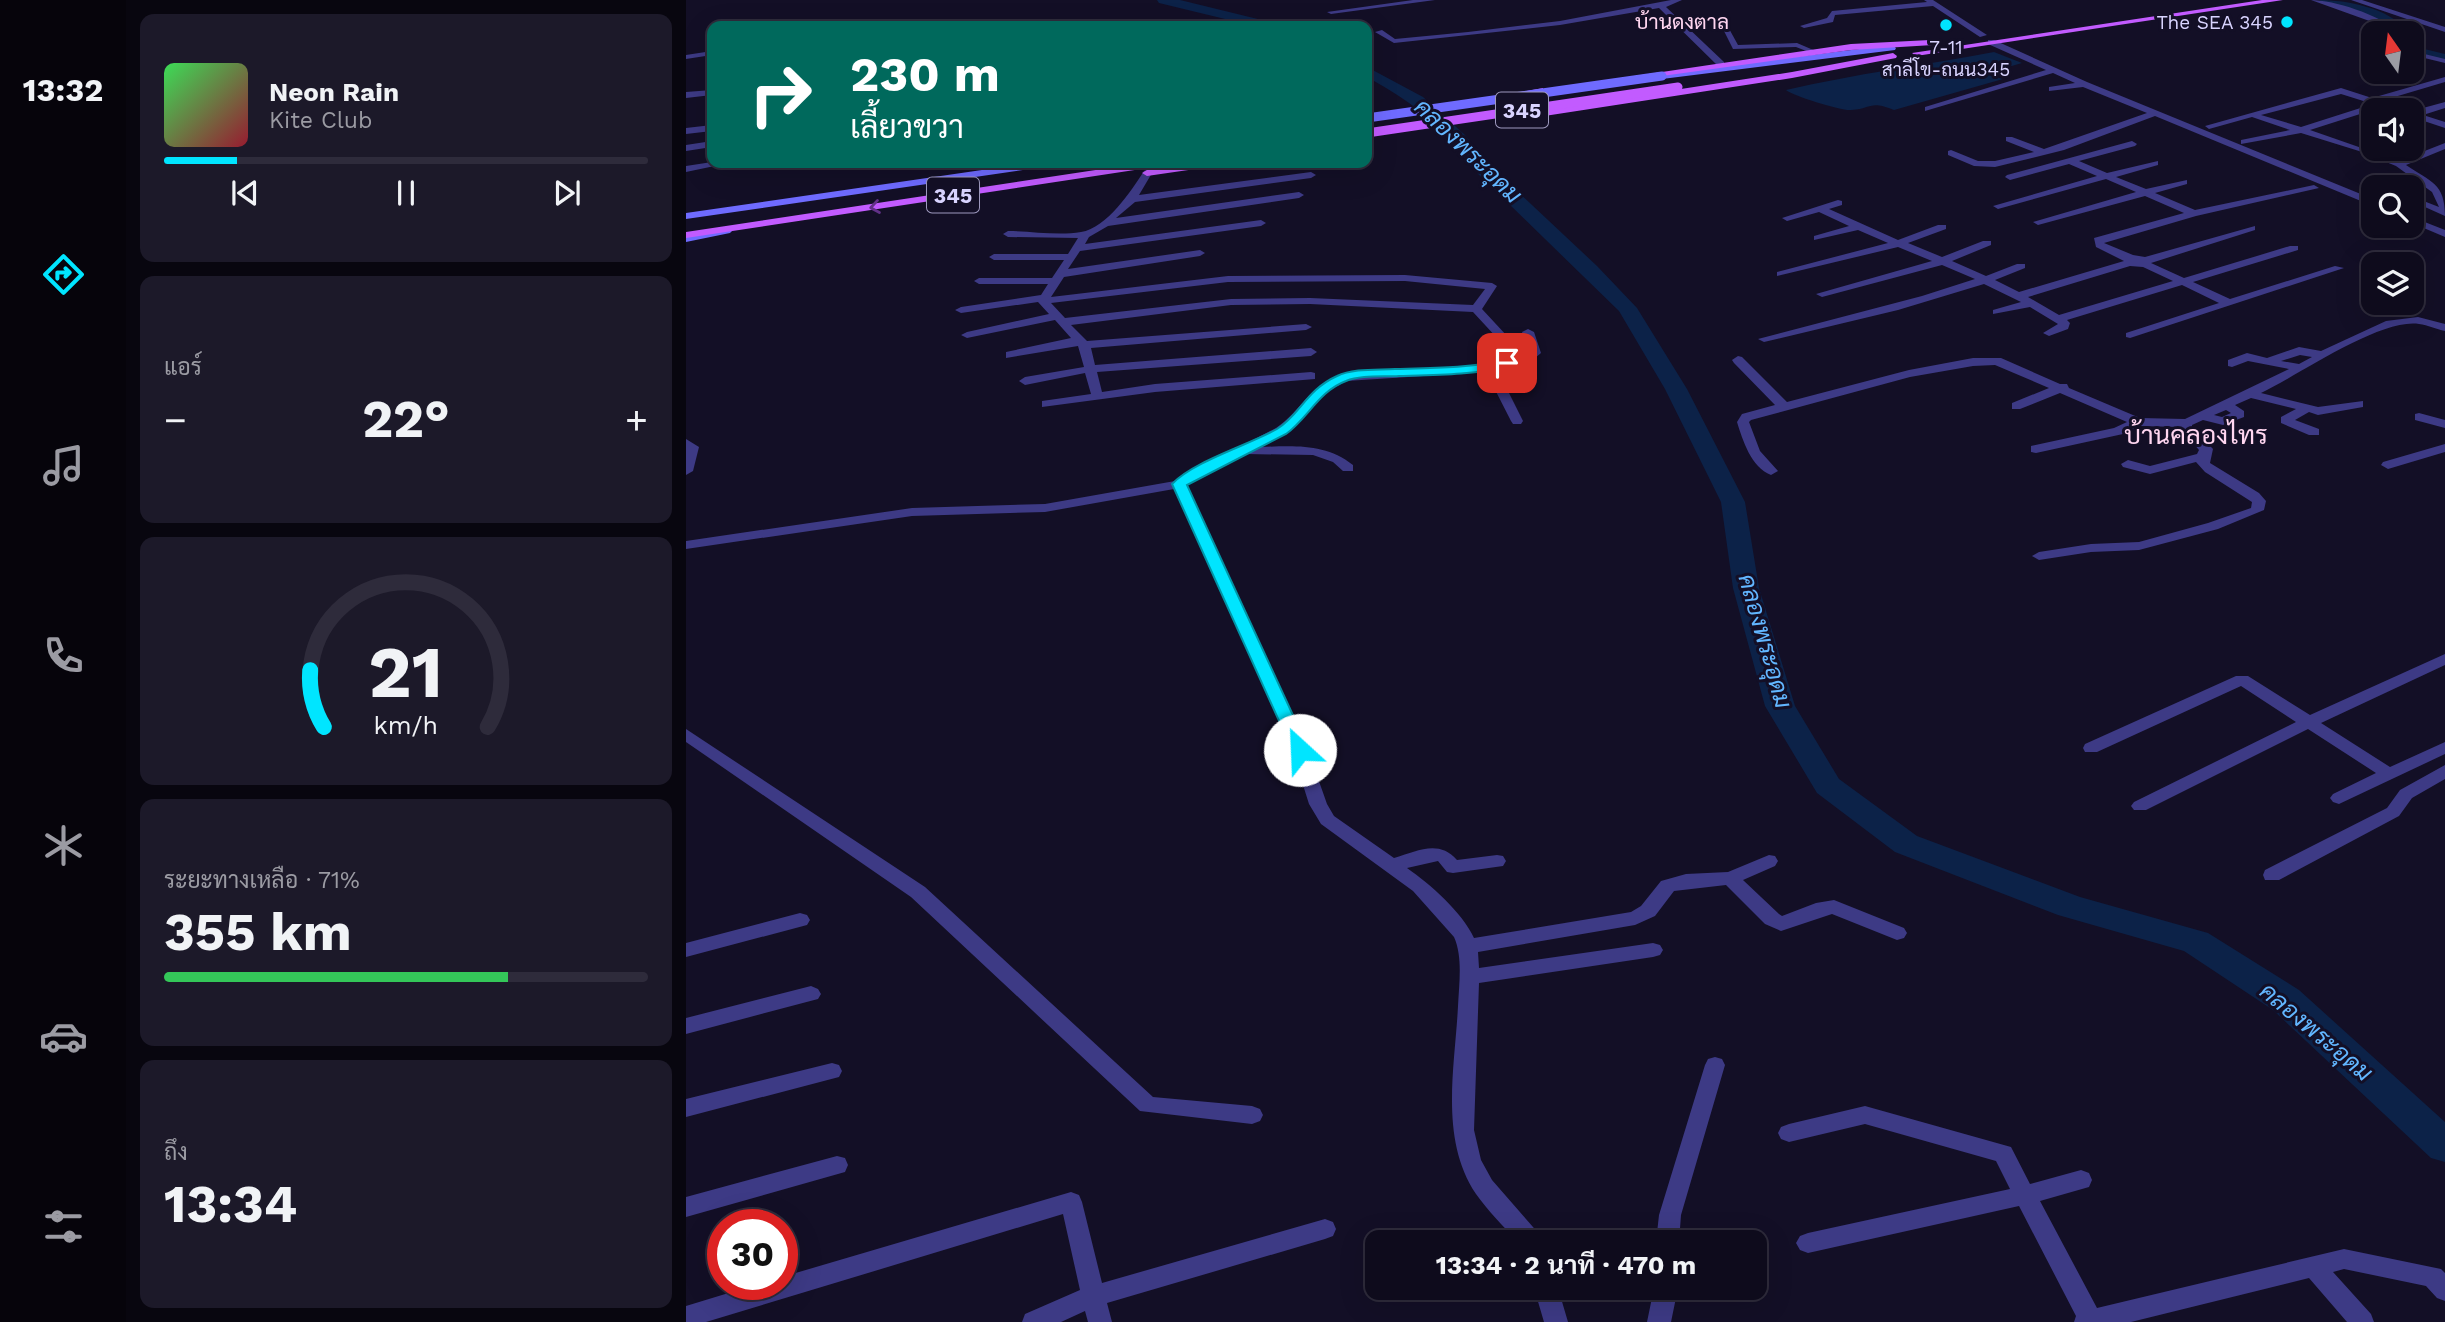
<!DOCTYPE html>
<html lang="th">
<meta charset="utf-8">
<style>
:root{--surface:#0e0b1c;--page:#1c1929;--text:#f1f3f6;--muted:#9b9ba3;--line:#2e2b3b;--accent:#00e5ff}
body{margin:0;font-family:"Work Sans",Sarabun,sans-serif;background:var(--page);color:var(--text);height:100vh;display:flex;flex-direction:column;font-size:26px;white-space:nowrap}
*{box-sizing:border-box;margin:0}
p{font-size:23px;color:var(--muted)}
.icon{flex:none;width:38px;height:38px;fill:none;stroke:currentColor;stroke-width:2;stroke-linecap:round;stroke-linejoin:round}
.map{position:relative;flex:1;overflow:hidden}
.side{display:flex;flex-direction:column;gap:14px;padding:14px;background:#08060f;width:560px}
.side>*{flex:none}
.banner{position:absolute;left:21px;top:21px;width:665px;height:147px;border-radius:14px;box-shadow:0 7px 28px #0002,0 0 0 2px var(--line);background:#00695c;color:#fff;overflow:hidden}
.needle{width:46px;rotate:346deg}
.fabs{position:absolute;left:1675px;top:21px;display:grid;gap:14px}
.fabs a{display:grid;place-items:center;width:63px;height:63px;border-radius:14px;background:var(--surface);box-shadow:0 7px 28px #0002,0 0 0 2px var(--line);font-size:35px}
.speed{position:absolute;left:21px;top:1209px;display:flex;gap:14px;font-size:35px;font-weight:700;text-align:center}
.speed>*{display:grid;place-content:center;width:91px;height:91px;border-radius:50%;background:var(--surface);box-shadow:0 7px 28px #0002,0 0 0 2px var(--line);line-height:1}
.speed .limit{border:10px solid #d22;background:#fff;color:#111}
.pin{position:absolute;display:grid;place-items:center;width:60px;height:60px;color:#fff;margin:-30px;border-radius:14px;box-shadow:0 4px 10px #0006}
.me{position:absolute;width:77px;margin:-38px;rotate:335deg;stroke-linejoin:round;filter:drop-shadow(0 0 5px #0008)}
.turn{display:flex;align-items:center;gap:24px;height:147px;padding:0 28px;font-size:32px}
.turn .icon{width:91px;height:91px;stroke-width:2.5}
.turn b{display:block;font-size:49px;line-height:60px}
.big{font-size:52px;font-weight:700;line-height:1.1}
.side .widget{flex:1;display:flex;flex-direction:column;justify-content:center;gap:10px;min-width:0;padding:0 24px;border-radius:14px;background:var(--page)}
.side .dial{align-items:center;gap:0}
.dial svg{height:182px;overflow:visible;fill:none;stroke:var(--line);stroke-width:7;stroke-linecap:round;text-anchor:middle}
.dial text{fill:var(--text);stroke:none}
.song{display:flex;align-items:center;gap:21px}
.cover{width:84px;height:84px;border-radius:10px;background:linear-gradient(135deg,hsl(130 70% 55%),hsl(350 70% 35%))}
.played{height:7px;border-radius:4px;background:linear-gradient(90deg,var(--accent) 15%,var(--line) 15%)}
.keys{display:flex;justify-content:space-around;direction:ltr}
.heat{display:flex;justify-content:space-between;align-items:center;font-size:38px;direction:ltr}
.charge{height:10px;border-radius:5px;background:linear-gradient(90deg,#34c759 71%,var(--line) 0)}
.trip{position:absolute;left:679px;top:1230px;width:402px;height:70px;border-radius:14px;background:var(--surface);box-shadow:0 7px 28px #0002,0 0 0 2px var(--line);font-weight:700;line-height:70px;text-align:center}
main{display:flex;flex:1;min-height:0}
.menu{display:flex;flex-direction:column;width:126px;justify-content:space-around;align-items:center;background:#06040b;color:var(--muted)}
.menu .icon{width:49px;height:49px}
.menu .current{color:var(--accent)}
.menu b{font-size:32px;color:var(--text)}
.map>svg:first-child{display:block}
.water{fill:#0c2248}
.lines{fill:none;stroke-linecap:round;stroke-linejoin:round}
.river{fill:#0c2248;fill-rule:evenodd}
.minor{fill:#3d3a85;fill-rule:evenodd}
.secondary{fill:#6f6bff;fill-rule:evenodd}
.primary{fill:#c25bff;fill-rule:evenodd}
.secondary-bridge{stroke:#6f6bff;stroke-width:9}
.primary-bridge{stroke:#c25bff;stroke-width:9}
.oneway{stroke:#623188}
.route{fill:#00e5ff;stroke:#0095a6;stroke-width:2}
.poi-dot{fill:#00e5ff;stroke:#130f26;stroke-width:2.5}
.labels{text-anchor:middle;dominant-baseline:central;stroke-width:6;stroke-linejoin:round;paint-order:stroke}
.far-poi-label{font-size:19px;fill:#d9d4ff;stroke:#130f26;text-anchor:end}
.far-quarter-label{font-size:21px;fill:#ffd6f0;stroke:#130f26}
.shield{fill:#130f26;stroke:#9e99be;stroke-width:2}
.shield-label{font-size:21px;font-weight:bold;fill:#d9d4ff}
.water-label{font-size:24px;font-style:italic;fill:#62b6ff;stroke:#130f26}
.quarter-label{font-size:26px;fill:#ffd6f0;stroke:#130f26}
</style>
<main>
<nav class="menu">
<b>13:32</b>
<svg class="icon current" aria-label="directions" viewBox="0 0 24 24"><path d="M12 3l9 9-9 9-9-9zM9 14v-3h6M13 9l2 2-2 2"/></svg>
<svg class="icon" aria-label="music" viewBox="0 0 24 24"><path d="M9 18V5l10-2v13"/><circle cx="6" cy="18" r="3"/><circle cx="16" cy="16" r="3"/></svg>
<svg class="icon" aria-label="phone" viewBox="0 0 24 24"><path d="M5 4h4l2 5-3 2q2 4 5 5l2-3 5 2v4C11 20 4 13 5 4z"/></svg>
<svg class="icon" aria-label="climate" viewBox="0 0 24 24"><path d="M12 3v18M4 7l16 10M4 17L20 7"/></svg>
<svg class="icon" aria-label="car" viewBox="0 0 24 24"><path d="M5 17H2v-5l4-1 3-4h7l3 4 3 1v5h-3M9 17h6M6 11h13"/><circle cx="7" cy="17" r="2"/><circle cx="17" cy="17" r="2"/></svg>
<svg class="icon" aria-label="filters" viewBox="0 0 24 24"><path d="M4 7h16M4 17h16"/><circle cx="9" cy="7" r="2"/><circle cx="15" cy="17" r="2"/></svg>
</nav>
<section class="side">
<div class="widget">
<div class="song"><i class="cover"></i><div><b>Neon Rain</b><p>Kite Club</p></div></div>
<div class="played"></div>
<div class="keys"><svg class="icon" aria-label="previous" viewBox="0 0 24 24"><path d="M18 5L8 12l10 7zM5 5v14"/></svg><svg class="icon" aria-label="pause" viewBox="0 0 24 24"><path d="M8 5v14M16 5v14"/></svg><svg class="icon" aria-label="next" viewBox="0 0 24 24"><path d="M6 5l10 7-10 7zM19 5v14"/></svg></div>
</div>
<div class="widget"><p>แอร์</p>
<div class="heat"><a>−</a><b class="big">22°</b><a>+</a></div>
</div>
<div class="widget dial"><svg viewBox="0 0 100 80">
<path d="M14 69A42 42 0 1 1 86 69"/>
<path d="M14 69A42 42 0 0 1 8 44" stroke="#00e5ff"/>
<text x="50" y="56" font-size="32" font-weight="700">21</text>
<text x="50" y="72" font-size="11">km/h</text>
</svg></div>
<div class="widget"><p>ระยะทางเหลือ · 71%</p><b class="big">355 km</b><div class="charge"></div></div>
<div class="widget"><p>ถึง</p><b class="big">13:34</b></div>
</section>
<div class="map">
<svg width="1759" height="1322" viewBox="0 0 1759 1322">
<rect width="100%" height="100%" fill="#130f26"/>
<path class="water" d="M1308 52 1336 63 1298 74 1317 79 1208 110C1183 100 1186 109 1165 110 1156 111 1107 96 1100 90 1169 74 1239 65 1308 52Z"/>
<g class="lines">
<path class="river" d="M471 0H494L588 23 590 26H568L473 3Z
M1633 0C1661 0 1703 8 1721 31L1705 33V29L1697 24Z
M1726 46 1759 54V62L1726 54Z
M681 67 737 97 779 135 799 161 911 266 951 308 1001 389 1059 502 1073 588 1109 706 1153 779 1231 836 1394 897 1522 933 1613 990 1759 1122V1162L1745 1158 1587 1010 1498 951 1372 915 1209 852 1131 793 1079 706 1047 588 1035 502 979 389 933 311 787 169C754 123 729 104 681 77Z"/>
<path class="minor" d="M727 0H749L645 14 641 12Z
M985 0H996L980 7 1038 62V66H1032L973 8 874 25 708 43 689 32 696 30 709 39 782 32 874 21Z
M1238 0H1247L1301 35 1294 37 1247 6 1149 15 1147 22 1118 28 1114 26 1141 18 1146 11 1241 2Z
M1625 0C1648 0 1693 15 1710 30L1706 33H1696L1700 30 1689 23Z
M1665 0H1676L1759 27V32Z
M1035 25H1041L1052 45 1111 43 1132 52 1128 54 1110 47 1047 49Z
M1684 36H1687V46L1679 41Z
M1302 40H1308L1401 82 1687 199V206L1469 116 1378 150 1309 167 1288 166 1262 155V151L1265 150 1292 161H1309L1348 152 1320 141V137H1326L1358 149 1461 113 1397 87 1363 91V87L1389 83 1367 73 1239 111V107L1360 70 1302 44Z
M26 51V55L0 59V55Z
M1726 51 1759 59V63L1726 55Z
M1759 77V82L1695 101 1719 110 1696 107 1624 130 1713 161 1759 143V149L1720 165C1745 182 1759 183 1759 216L1730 203 1735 200 1753 207 1746 192 1710 166 1673 151 1615 133 1555 144V140L1604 130 1566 117 1523 129 1519 126 1655 88 1686 98ZM1655 94 1687 104 1615 127 1575 115Z
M26 90V95L0 98V92Z
M1759 102V108L1737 115 1759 122V128L1726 117V111Z
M26 125V131L0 134V128Z
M26 141V147L0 151V145Z
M1446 141 1451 144 1449 146 1393 161 1421 173 1472 161V165L1430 177 1460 189 1501 180V184L1469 193 1509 210 1628 185 1633 188 1510 216 1418 243 1447 255 1459 257 1569 226V230L1465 263 1498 278 1604 246H1612V250L1507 282 1544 299 1649 266 1658 268 1444 338 1440 337V333L1533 303 1496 285 1381 320 1384 323 1382 329 1363 336 1357 333 1372 324 1344 307 1307 314V310L1335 302 1298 284 1212 310 1078 342 1072 339 1236 296 1289 279 1256 265 1136 297 1130 294 1246 261 1212 247 1091 276V272L1202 243 1172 230 1128 240V236L1163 226 1133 212 1101 221 1096 218 1152 200 1156 201V205L1143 209 1212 240 1252 225H1260V229L1222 243 1256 257 1297 241H1305V245L1266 261 1300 276 1331 264H1339V268L1309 280 1333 292 1438 261 1410 247 1408 238 1498 213 1459 196 1352 225 1347 222 1450 192 1420 179 1312 209 1307 206 1411 176 1383 164 1324 180 1319 177 1321 175ZM1444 266 1457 267 1487 281 1373 315 1342 297Z
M26 162 43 163 0 172V166Z
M461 170 466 173 453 195 625 172 630 175 625 178 449 202 430 218 613 192 618 195 613 198 422 226 403 237 399 244 575 220 580 223 575 226 394 251 382 269 514 250 519 253 514 256 378 277 365 297 542 276 719 275 806 283 811 286 796 309 834 350 832 352H824L787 312 624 304 545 305 385 325 401 341 620 324 626 327 620 330 405 348 409 365 625 348 631 352 625 356 411 372 416 392 469 384 625 372 629 373V379L469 392 356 407V401L405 394 399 373 339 385 333 381 339 377 398 367 392 346 320 358V352L385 338 369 320 281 338 275 335 281 332 363 314 352 302 275 313 269 310 275 307 355 295 362 284H293L288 281 293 278H366L378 260H308L303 257 308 254H382L392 238 322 237 317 234 322 231C345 231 372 236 395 232 421 228 445 191 458 171ZM719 281 799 289 787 305 624 298 545 299 379 318 365 303 542 282Z
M1726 217 1759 230V237L1726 223Z
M1732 317 1759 324V331C1750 329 1742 325 1733 324 1694 318 1613 375 1575 393L1632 407 1677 401V407L1632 415 1623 412 1609 420 1633 429V435H1623L1595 423V417L1610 409 1565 398 1549 405 1558 411V417L1537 425 1517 420 1506 425V427L1527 449 1524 463 1573 493 1580 501 1578 510 1532 529 1453 550 1405 552 1353 560 1346 556 1353 552 1405 544 1453 542 1522 523 1565 508 1566 502 1519 472 1510 462 1464 474 1437 467 1435 464 1442 460 1464 466 1511 454 1513 450 1493 427 1454 426 1437 434 1350 453 1345 452V446L1428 428 1441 422 1374 393 1334 409H1326V403L1363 388 1309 365 1287 366 1224 377 1065 420 1063 422 1074 451 1092 471 1085 475C1065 467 1057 441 1051 422L1056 414 1089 405 1048 363 1046 360 1052 356 1056 357 1101 402 1223 370 1287 358H1315L1374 384H1381L1383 388 1454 418 1499 419 1603 369 1562 361 1546 367 1542 366V360L1561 353 1581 358 1613 347 1635 351 1700 321ZM1614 355 1626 357 1613 364 1595 361ZM1540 410 1545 413 1536 417 1528 415Z
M842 329 848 332 855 353C843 364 826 366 811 369L837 421 835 424H827L825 421 800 372 660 381 634 396 609 427 574 447C608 446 639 443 667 465V471H657L647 462 627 455 560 454 500 485 622 750 641 804 648 816 708 858C731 851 753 839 771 860L811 855 817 856 820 861 817 866 767 873 761 872 752 861 721 868C744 884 776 912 788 938L945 912 955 906 975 881 1000 874 1042 872 1083 855 1089 856 1092 861 1089 866 1057 880 1093 914 1096 916 1130 903 1148 900 1218 928 1221 933 1218 938 1211 940 1146 914 1095 931 1079 924 1040 885 988 891 969 916 949 925 792 952 793 968 967 943 974 945 977 950 974 955 967 957 793 983 788 1130 795 1160 806 1180 854 1235 857 1242H832C818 1227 802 1211 790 1194 753 1139 769 1067 772 1006 773 984 777 957 768 937L727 891 635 824 623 804 606 750 488 489 359 512 226 516 0 549V541L226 508 359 504 489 481 590 428C615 411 620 390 651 376 665 370 684 370 699 370 742 368 806 374 843 352L836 332Z
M1733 413 1759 420V428L1729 420V414Z
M0 439 13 447 7 471 0 475Z
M1759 444V452L1702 469 1695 465 1697 462Z
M1759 654V665L1635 723 1704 767 1759 742V754L1653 804 1647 802 1644 798 1647 794 1690 773 1622 729 1460 810H1448L1445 806 1448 802 1610 722 1555 686 1411 752H1399L1397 748 1399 744 1550 676H1562L1624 715Z
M0 729 239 887 467 1097 566 1106 574 1109 577 1115 574 1121 566 1124 454 1111 225 897 0 742Z
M1759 765V779L1726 798 1713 816 1593 880H1579L1577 875 1579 870 1701 808 1714 790Z
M114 913 121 915 124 920 121 925 0 957V943Z
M125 986 132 989 135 994 132 999 0 1034V1018Z
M1029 1057 1036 1059 1039 1065 995 1215 993 1242H970L973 1215 1019 1065 1022 1059Z
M146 1063 153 1065 156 1071 153 1077 0 1117V1099Z
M1179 1106 1325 1147 1344 1184 1395 1170 1403 1173 1406 1180 1403 1187 1354 1201 1411 1308 1658 1249 1755 1269 1759 1273V1301L1751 1298 1740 1286 1658 1269 1647 1272 1685 1314 1688 1322H1661L1623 1278 1445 1322H1388L1390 1316 1333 1206 1122 1253 1114 1250 1110 1243 1114 1236 1122 1233 1324 1189 1310 1161 1179 1124 1103 1142 1095 1139 1092 1133 1095 1127 1103 1124Z
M151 1156 159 1158 162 1165 159 1172 0 1217V1197Z
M385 1192 393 1195 396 1202 416 1283 639 1219 647 1222 650 1229 647 1236 639 1239 421 1303 426 1322H402L399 1311 375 1322H336L339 1314 394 1290 377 1214 20 1322H0V1306L72 1284H96V1277Z
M848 1288H872L882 1322H858Z
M968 1288H992L985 1322H961Z"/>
<path class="secondary" d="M1206 45 1210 48 1209 50 976 79 971 76 976 73Z
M344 163H369L364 166 0 219V213Z
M40 228 46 231 44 233 0 242V236Z"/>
<path class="primary" d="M1576 0H1597L1230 56 1226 53Z
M1244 40 1247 41V45L1165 50 954 79 949 76 1165 44Z
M1207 53 1211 56 1210 58 1106 78 852 117 829 115 813 96 857 88V92L824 98 835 110 852 111 1106 72Z
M456 163H480L475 166 0 238V232Z
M510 163H535L530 166 461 176 456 173 461 170Z"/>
<path class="secondary-bridge" d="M681 118 976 76"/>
<path class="primary-bridge" d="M681 133 992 87"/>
</g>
<defs><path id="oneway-chevron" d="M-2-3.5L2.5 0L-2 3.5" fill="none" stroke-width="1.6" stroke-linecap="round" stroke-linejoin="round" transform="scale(1.75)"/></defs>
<use class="oneway" href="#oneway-chevron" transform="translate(189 207) rotate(171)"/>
<path class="route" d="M821 360 826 361V366C788 375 751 375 713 376 696 377 675 375 660 381 633 391 622 418 600 434L501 485 623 750 620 754H608L486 484C508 461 563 445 591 429 614 415 620 390 651 376 667 368 691 370 709 369 747 368 784 368 821 360Z"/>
<g class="poi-dot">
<circle cx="1601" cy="22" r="7"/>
<circle cx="1260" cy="25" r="7"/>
</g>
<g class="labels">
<g class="far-poi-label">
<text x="1587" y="22">The SEA 345</text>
<text x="1260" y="47" text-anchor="middle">7-11<tspan x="1260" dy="22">สาลีโข-ถนน345</tspan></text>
</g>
<g class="far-quarter-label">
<text x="996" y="21">บ้านดงตาล</text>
</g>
<g class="shield">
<rect x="810" y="92.5" width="52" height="35" rx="5"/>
<rect x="241" y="177.5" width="52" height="35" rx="5"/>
</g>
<g class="shield-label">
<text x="836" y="110">345</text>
<text x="267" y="195">345</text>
</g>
<g class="water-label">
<text transform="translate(782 151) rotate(44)">คลองพระอุดม</text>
<text transform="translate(1079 641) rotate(74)">คลองพระอุดม</text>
<text transform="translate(1630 1032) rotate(40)">คลองพระอุดม</text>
</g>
<g class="quarter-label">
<text x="1510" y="435">บ้านคลองไทร</text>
</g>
</g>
</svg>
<div class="fabs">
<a><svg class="needle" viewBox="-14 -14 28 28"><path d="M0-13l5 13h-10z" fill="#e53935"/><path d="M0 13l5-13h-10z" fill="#9b9ba3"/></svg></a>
<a><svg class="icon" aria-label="sound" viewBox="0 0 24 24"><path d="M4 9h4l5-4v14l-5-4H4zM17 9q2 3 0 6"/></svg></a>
<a><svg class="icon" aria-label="search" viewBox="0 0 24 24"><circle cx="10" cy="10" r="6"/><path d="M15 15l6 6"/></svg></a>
<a><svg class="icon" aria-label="layers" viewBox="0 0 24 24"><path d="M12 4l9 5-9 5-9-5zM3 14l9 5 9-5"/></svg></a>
</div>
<div class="speed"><div class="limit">30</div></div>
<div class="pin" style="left:821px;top:363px;background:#d93025"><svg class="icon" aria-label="arrive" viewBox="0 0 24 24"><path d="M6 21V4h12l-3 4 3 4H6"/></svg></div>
<svg class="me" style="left:614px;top:750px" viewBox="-20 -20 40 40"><circle r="19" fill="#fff"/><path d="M0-13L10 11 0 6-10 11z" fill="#00e5ff"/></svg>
<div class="trip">13:34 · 2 นาที · 470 m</div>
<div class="banner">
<div class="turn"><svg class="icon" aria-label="right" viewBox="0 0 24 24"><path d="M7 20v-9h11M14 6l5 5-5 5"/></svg><div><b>230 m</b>เลี้ยวขวา</div></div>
</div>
</div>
</main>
